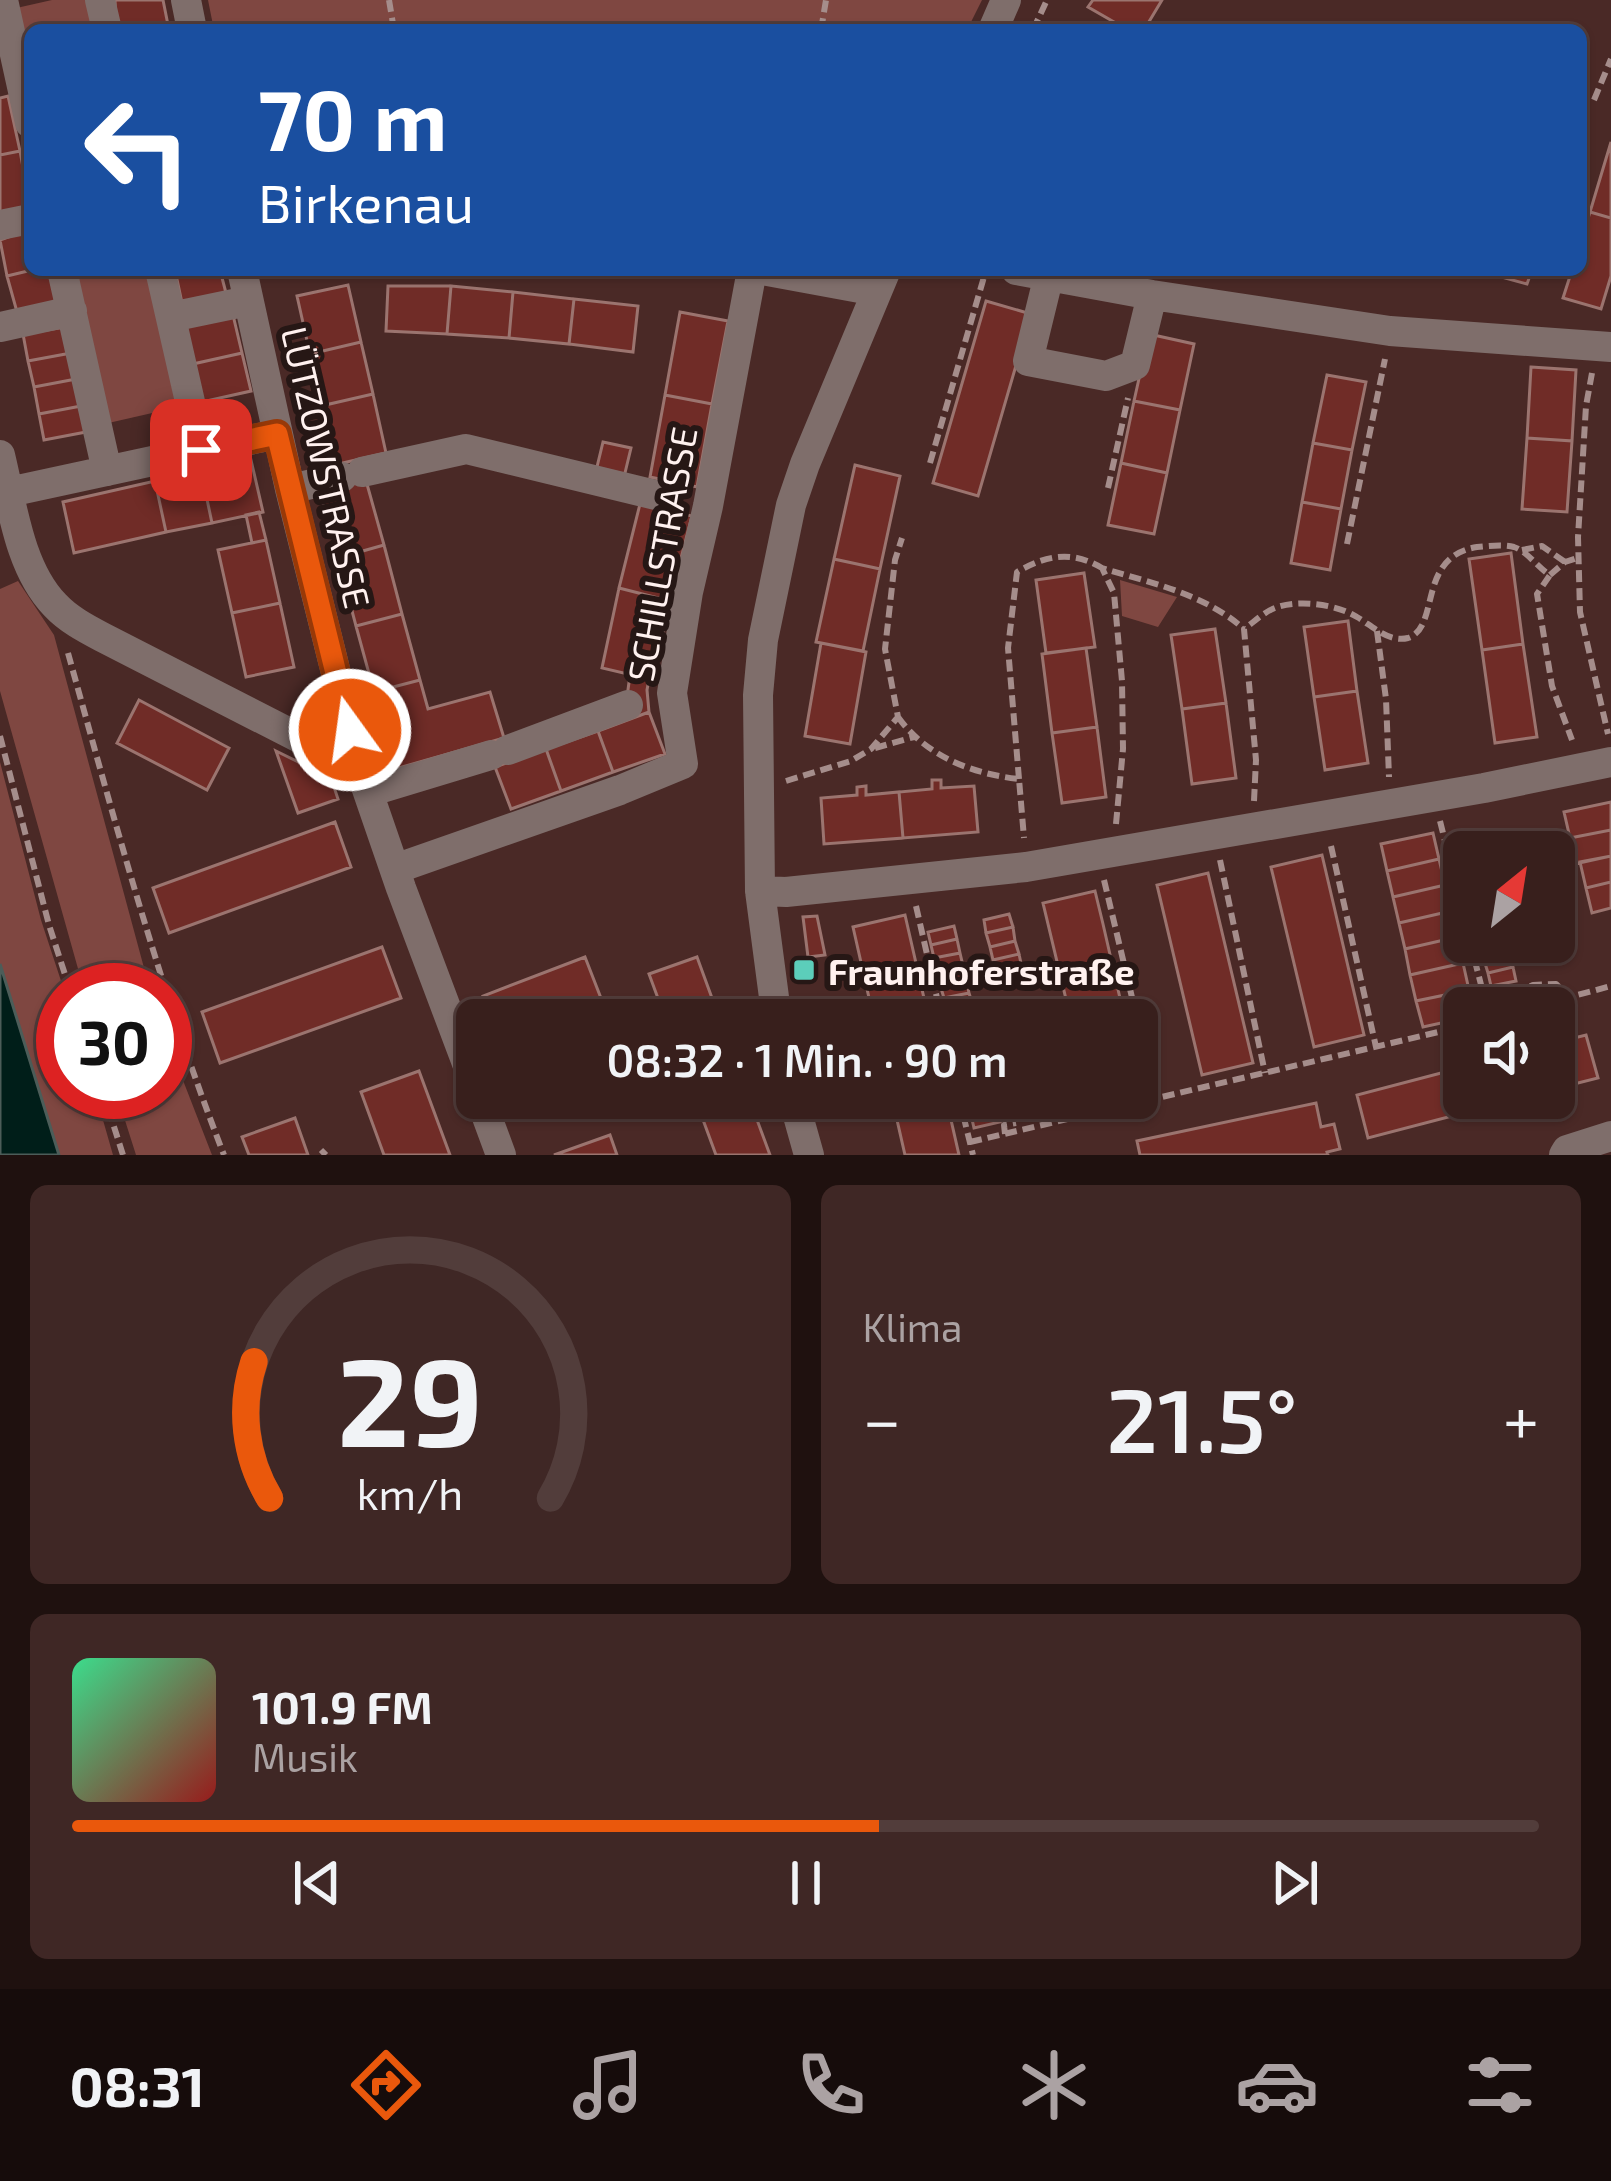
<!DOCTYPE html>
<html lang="de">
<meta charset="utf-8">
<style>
:root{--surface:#381f1c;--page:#3f2725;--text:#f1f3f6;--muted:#aba2a3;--line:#523d3b;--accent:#ea580c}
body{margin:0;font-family:"Exo 2",sans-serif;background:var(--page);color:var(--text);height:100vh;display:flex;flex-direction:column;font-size:45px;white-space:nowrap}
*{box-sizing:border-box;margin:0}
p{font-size:39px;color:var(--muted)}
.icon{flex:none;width:66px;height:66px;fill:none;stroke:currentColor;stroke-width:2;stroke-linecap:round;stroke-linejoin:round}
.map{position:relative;height:1155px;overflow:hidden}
.panel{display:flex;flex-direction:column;gap:30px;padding:30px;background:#1f110f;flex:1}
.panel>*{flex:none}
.hud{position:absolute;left:24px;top:24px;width:1563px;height:252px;border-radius:18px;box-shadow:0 3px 9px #0004,0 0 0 3px var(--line);background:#1a4fa0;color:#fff;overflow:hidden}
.needle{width:78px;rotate:30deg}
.buttons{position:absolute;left:1443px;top:831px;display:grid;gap:24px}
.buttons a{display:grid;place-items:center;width:132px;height:132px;border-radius:18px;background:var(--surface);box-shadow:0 3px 9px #0004,0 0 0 3px var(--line);font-size:60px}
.speed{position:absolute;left:36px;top:963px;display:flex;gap:24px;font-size:60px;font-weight:700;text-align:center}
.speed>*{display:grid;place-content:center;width:156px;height:156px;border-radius:50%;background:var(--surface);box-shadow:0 3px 9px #0004,0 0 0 3px var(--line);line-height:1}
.speed .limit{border:18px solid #d22;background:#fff;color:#111}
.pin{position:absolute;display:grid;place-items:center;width:102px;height:102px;color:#fff;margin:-51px;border-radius:24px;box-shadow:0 6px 18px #0006}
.me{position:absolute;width:132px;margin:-66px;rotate:346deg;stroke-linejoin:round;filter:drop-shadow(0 0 9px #0008)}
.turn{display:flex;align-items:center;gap:42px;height:252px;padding:0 36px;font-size:54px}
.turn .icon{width:156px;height:156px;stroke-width:2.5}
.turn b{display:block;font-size:84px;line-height:102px}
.big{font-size:90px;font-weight:600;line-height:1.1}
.panel .card{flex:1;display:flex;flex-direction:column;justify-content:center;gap:18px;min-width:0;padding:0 42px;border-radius:18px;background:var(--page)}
.panel .dial{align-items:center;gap:0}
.dial svg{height:312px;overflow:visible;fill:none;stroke:var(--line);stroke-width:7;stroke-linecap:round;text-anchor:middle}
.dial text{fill:var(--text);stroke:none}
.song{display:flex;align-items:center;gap:36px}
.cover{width:144px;height:144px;border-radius:18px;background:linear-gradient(135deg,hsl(150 70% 55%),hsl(0 70% 35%))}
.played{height:12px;border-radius:6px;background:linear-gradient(90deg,var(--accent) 55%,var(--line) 55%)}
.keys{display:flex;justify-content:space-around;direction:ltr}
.heat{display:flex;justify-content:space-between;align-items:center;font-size:66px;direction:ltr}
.panel .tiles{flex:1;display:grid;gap:30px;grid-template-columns:1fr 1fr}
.card:last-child{grid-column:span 2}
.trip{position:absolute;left:456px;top:999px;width:702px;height:120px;border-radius:18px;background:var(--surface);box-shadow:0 3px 9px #0004,0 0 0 3px var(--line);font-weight:600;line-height:120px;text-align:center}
.menu{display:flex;height:192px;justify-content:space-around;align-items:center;background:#160c0b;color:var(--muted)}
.menu .icon{width:84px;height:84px}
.menu .active{color:var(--accent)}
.menu b{font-size:54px;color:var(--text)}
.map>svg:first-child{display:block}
.green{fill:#7f4741}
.water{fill:#001e19;stroke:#4c5d59;stroke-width:3}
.building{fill:#702c27;stroke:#9b746f;stroke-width:3}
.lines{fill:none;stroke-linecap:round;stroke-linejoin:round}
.path{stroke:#a58d8b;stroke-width:6;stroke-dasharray:12 6;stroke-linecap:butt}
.minor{stroke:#7f6e6b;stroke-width:30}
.route-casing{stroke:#983908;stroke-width:30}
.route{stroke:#ea580c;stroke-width:21}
.poi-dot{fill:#5cceba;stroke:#261715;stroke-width:4.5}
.labels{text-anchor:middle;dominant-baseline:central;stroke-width:12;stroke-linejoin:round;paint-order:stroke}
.street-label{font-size:36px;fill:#fff1ef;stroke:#261715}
.poi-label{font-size:36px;font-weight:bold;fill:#fff1ef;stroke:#261715;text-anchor:start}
</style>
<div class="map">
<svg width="1611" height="1155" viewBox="0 0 1611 1155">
<rect width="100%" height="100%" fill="#4a2926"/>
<path class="green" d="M52 0H93L100 30H30V91L12 9Z
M208 0H982L967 30H214Z
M70 270H153L183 406 104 424Z
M1120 580 1177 597 1158 627 1122 616Z
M18 581 54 635 150 990H84L0 691V589Z
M0 762 41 920 64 990 63 1092H95L113 1155H59L0 964Z
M165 1034 212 1155H136L116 1092H165Z"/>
<path class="water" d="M0 964 59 1155H0Z"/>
<path class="building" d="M115 0H163L169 30H116Z
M1093 0H1162L1144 30H1128L1088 7Z
M8 96 20 151 0 155V98Z
M1611 142V218L1590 212Z
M20 151 30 206 0 212V155Z
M1590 212 1611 218V276L1601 309 1563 298 1572 270H1581V241Z
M30 229 32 270 7 276 0 240Z
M32 270H57L65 300 17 312 7 276Z
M175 270H220L226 293 182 303Z
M1476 270H1532L1527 284Z
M348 285 361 342 310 354 297 296Z
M388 286H451L447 334 386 331Z
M451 286 513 292 509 338 447 334Z
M513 292 574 299 569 344 509 338Z
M574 299 638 306 633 352 569 344Z
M986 301 1031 314 978 496 933 483Z
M680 312 728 321 712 404 665 395Z
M233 315 242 353 193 364 184 327Z
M65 327 71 353 28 361 23 334Z
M1149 334 1194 344 1180 410 1134 401Z
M361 342 373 394 321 406 310 354Z
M71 353 76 379 34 387 28 361Z
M242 353 251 391 202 402 193 364Z
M1531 367 1576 370 1572 441 1527 438Z
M1327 375 1366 382 1352 450 1313 443Z
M76 379 81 406 39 414 34 387Z
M373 394 386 453 334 465 321 406Z
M665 395 712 404 697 487 650 477Z
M1134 401 1180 410 1167 473 1121 463Z
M81 406 86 432 44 440 39 414Z
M1527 438 1572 441 1567 512 1522 509Z
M603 442 631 448 624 477 596 471Z
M1313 443 1352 450 1341 509 1302 502Z
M251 460 263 512 212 523 201 471Z
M1121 463 1167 473 1154 534 1108 525Z
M855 465 900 476 880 569 834 559Z
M201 471 212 523 166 532 155 481Z
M365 477 384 545 338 558 319 489Z
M155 481 166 532 74 553 63 502Z
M1302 502 1341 509 1330 570 1291 563Z
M640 504 692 516 670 601 619 588Z
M259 512 266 540 252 543 246 515Z
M266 540 280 603 232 613 218 550Z
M384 545 402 614 356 626 338 558Z
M1511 553 1523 644 1482 650 1469 559Z
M834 559 880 569 863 651 816 642Z
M1084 573 1095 647 1046 653 1036 580Z
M619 588 670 601 653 680 602 668Z
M280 603 294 667 246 677 232 613Z
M402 614 420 680 374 692 356 626Z
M1348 621 1357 691 1314 697 1304 627Z
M1215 629 1226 703 1182 709 1171 635Z
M821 643 866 652 850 744 805 736Z
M1523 644 1537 737 1495 743 1482 650Z
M1086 648 1097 727 1052 733 1042 654Z
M630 675 649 679 647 690 649 712 633 718 627 697Z
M420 680 428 709 490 692 504 738 395 769 374 692Z
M1357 691 1368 763 1325 770 1314 697Z
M139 700 229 748 207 790 117 743Z
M1226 703 1236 778 1192 784 1182 709Z
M649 712 665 754 613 772 598 731Z
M1097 727 1106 797 1062 803 1052 733Z
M598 731 613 772 561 791 546 749Z
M546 749 561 791 511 809 495 767Z
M276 751 331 778 338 799 298 813Z
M932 780H941V788L974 786 978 832 903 838 899 792 932 789Z
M866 786V795L899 792 903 838 824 844 821 798 857 795V787Z
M1611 802V830L1570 838 1564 812Z
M335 822 351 867 169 933 153 888Z
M1611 830V856L1575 864 1570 838Z
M1433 833 1439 859 1387 871 1381 844Z
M1482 833 1485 847 1459 853 1456 840Z
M1540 833 1543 846 1517 852 1514 838Z
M1322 855 1364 1035 1314 1047 1271 867Z
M1611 856V882L1586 888 1580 862Z
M1439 859 1445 885 1393 897 1387 871Z
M1208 873 1253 1063 1202 1075 1157 885Z
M1611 882V908L1592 913 1586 888Z
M1445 885 1451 911 1399 923 1393 897Z
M1095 891 1103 924 1125 1020H1071L1043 903Z
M1451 911 1457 937 1405 949 1399 923Z
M1009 914 1013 927 986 933 984 920Z
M905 915 929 1020H874L853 927Z
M817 916 825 955 808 957 803 917Z
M954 926 957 939 931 945 928 932Z
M1013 927 1015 941 990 947 986 933Z
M1457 937 1463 963 1410 975 1405 949Z
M957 939 960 953 934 958 931 945Z
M1565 940 1568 953 1543 959 1539 945Z
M1015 941 1019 954 993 960 990 947Z
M382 947 401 998 220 1063 202 1012Z
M960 953 963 966 938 972 934 958Z
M1019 954 1022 968 996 974 993 960Z
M1510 954 1513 967 1488 973 1484 960Z
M585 957 604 1006 568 1020H492L483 996Z
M697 957 720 1020H666L649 974Z
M1463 963 1469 990 1416 1001 1410 975Z
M963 966 966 979 940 985 938 972Z
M1513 967 1516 981 1491 986 1488 973Z
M1022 968 1025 981 999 987 996 974Z
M966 979 969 993 944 998 940 985Z
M1469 990 1473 1008H1464V1018L1423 1027 1416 1001Z
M969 993 973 1006 947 1012 944 998Z
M1586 1035 1598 1078 1554 1089V1043Z
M1464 1067V1098H1521L1368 1138 1357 1095Z
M419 1071 450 1155H384L361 1092Z
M695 1098H749L770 1155H716Z
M892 1098H946L959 1155H905Z
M1316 1103 1321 1127 1334 1124 1340 1149 1327 1152 1328 1155H1140L1137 1141Z
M996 1109 1000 1122 974 1128 971 1115Z
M295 1118 308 1155H249L242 1137Z
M610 1135 617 1155H554Z"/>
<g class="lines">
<path class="path" d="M389 0 394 30
M821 30 826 0
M1033 30 1047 0
M1594 100 1611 59
M1592 373 1586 406 1578 537 1580 612 1608 734
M930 463 986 270
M1108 488 1128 398
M1347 544 1385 359
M1522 550 1542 546 1565 562
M1550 575 1565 562 1577 558
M1377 631 1386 699 1389 777
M68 653C115 822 160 991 224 1155
M898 717C926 756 972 774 1019 779L1024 838
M0 736 49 925 70 990
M875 748 914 737
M1019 779 1008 648 1017 572C1047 555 1071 550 1102 568
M786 781 851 761 871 749 898 717 885 649 895 560 902 538
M1254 801 1256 760 1244 629C1254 622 1264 612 1275 608 1298 599 1336 604 1357 617 1371 625 1389 643 1408 638 1441 627 1416 557 1477 547 1488 546 1503 544 1514 547 1527 551 1538 568 1550 575L1537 594 1552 686 1572 740
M1440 821 1464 917
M1116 824 1123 749 1122 681 1114 593 1102 568C1151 583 1205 594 1244 629
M1331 846 1376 1047
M1220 860 1265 1073
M1104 880 1156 1098
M916 906 942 1020
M1470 942 1487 1008
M1505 1008 1509 996 1533 985 1556 984 1570 997 1611 986
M103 1092 123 1155
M959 1098 973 1155
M1005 1134 1004 1125 1016 1123
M970 1142 1464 1026
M321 1150 326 1155"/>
<path class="minor" d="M3 0 30 123
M100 0 107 30
M186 0 192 30
M993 30 1006 0
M0 225 30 219
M62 270 107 471
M160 270 201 450
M242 270 290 489 360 769 401 888 477 1090
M762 270 876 291
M1016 270 1152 295 1390 331 1611 347
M1049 275 1028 361 1106 376 1135 365 1152 295
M171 317 248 301
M0 327 72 311
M0 455C12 504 19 568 55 605 68 619 85 628 102 637L360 769
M362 472 466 449 668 498
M290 489 342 477
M9 492 277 434
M508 750 628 705
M369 792 491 755
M395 869 620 790 683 764 672 693 688 592 708 506 752 270
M760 891 786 892 1026 867 1484 788 1611 762
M777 1020 760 891 758 695 763 640 791 505 805 464 886 270
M480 1098 501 1155
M793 1098 809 1155
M1564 1155 1567 1150 1611 1136"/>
</g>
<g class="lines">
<g class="route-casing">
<path id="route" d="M201 450 277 434 350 730"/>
</g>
<use href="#route" class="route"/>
</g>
<rect class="poi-dot" x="792" y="958" width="24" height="24" rx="6"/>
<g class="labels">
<g class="street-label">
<text transform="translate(327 467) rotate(77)">LÜTZOWSTRASSE</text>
<text transform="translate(661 554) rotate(-80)">SCHILLSTRASSE</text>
</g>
<g class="poi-label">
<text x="828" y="970">Fraunhoferstraße</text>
</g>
</g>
</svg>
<div class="buttons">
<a><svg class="needle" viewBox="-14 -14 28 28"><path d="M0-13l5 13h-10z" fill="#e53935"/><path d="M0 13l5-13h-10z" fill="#aba2a3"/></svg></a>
<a><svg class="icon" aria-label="sound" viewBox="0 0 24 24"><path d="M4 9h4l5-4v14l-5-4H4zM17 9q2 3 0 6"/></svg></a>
</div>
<div class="speed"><div class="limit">30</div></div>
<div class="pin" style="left:201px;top:450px;background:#d93025"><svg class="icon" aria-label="arrive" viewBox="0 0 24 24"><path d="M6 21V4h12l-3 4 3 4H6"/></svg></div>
<svg class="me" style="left:350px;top:730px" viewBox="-20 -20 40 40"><circle r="17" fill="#ea580c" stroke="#fff" stroke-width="3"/><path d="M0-11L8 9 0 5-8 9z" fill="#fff"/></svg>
<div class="trip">08:32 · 1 Min. · 90 m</div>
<div class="hud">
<div class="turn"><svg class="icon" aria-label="left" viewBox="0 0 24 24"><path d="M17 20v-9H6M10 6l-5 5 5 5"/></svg><div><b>70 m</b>Birkenau</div></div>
</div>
</div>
<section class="panel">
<div class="tiles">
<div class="card dial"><svg viewBox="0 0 100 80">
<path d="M14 69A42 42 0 1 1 86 69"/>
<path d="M14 69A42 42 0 0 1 10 34" stroke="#ea580c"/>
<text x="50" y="56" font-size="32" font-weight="700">29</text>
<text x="50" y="72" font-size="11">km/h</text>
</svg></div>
<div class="card"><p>Klima</p>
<div class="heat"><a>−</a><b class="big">21.5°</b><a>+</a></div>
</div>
<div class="card">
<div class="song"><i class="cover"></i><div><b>101.9 FM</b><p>Musik</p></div></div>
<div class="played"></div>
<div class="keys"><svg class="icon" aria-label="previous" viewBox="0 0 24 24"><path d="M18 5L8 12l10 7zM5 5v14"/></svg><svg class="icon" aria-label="pause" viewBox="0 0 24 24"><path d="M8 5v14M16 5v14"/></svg><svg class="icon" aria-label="next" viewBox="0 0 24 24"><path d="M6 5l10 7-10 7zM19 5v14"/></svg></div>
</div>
</div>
</section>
<nav class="menu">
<b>08:31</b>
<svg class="icon active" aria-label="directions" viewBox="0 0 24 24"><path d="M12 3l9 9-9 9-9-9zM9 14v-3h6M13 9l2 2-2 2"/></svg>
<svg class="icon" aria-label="music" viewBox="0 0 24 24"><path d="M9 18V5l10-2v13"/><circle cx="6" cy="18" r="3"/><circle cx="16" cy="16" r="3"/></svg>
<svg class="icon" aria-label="phone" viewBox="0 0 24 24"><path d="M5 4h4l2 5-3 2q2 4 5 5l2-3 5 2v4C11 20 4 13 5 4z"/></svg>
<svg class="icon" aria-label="climate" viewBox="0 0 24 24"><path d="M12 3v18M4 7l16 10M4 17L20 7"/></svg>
<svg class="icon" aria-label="car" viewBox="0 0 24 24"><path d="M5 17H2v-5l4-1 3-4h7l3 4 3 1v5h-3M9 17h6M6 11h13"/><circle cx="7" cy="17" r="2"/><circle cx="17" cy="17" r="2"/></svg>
<svg class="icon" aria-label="filters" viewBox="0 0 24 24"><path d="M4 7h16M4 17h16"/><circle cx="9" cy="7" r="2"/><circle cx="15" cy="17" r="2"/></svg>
</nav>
